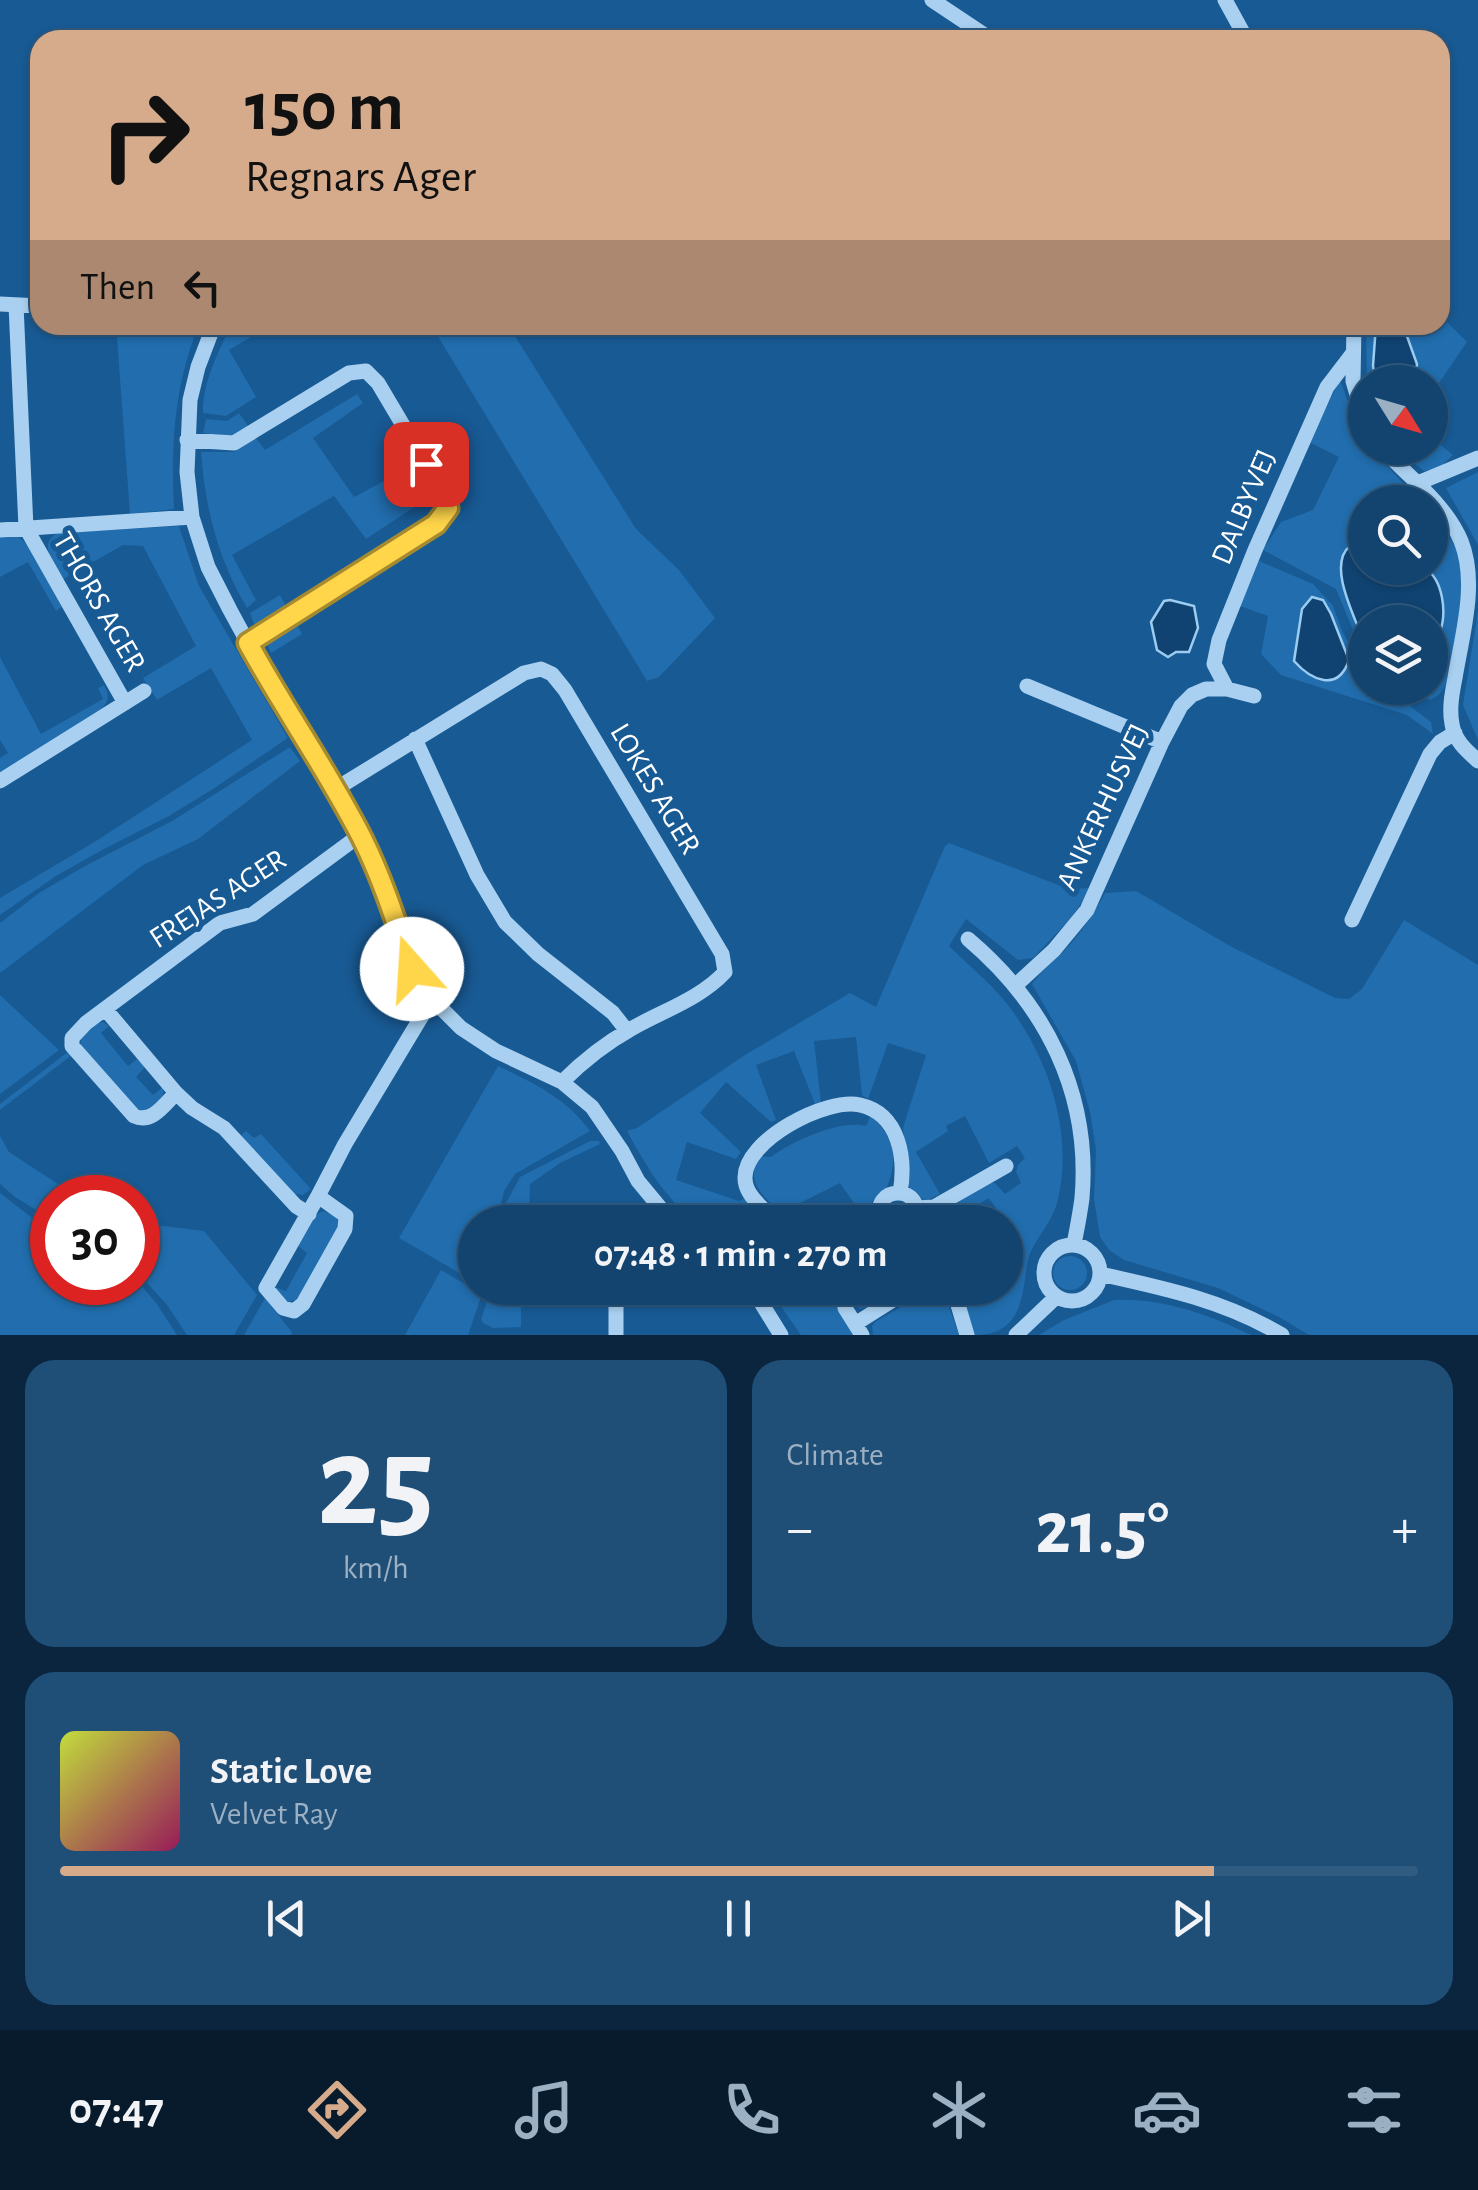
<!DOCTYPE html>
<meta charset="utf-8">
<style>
:root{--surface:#12446f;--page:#1f4e77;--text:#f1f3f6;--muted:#9cb0c3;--line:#315c82;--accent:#d6ab8b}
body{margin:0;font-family:"Alegreya Sans",sans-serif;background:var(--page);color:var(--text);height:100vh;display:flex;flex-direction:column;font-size:38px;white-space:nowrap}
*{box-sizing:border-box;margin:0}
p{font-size:32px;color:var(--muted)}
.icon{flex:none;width:55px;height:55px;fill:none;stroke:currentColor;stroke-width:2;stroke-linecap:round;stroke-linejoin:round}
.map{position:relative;height:1335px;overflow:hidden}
.drawer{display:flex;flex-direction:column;gap:25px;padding:25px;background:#0a253d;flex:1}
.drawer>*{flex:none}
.guide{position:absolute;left:30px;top:30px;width:1420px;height:305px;border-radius:30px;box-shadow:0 2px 8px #0004,0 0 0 2px var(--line);background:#d6ab8b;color:#111;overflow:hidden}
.needle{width:65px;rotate:127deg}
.buttons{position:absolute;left:1348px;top:365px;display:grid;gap:20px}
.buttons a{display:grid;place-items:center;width:100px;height:100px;border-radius:50%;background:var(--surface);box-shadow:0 2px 8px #0004,0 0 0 2px var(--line);font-size:50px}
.speed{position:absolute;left:30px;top:1175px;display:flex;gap:20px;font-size:50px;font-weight:700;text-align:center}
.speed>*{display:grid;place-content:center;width:130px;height:130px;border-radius:50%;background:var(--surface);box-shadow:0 2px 8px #0004,0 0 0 2px var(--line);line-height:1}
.speed .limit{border:15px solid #d22;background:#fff;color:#111}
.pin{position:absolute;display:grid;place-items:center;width:85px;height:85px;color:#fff;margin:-42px;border-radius:20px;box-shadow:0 5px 15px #0006}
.me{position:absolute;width:110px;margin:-55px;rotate:341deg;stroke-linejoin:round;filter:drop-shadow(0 0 8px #0008)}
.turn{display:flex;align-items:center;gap:35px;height:210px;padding:0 50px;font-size:45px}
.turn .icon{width:130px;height:130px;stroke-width:2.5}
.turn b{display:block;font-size:70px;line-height:85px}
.then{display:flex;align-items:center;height:95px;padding:0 50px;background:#0003;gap:20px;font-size:38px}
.big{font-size:75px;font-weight:600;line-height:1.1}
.drawer .tile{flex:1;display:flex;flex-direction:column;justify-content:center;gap:15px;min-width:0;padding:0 35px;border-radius:30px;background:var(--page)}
.drawer .dial{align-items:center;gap:0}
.dial b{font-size:130px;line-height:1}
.song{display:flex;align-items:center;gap:30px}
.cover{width:120px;height:120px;border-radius:15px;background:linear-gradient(135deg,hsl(70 70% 55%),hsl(330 70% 35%))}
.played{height:10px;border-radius:5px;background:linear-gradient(90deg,var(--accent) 85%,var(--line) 85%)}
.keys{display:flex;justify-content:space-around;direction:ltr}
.heat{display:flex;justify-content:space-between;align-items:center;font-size:55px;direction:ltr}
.drawer .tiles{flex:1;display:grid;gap:25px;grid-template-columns:1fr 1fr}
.tile:last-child{grid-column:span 2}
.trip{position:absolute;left:458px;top:1205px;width:565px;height:100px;border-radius:50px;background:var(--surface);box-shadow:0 2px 8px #0004,0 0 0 2px var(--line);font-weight:600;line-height:100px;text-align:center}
.menu{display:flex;height:160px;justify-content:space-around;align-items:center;background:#071b2c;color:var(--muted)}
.menu .icon{width:70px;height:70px}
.menu .on{color:var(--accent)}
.menu b{font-size:45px;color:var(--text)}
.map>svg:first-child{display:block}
.green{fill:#216dad}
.water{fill:#104371;stroke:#9cccf2;stroke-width:2.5}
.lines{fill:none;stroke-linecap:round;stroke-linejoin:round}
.minor{stroke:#a9d0f0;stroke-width:15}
.route-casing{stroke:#a68a30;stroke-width:25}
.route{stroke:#ffd54a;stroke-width:18}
.labels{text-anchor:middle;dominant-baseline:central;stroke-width:10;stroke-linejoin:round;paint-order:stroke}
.street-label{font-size:30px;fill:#fff;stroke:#185a94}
</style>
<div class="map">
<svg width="1478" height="1335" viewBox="0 0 1478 1335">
<rect width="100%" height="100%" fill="#185a94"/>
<path class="green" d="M1440 315 1467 342 1430 396V382H1367L1366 325H1440Z
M116 325H199C174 385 171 445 174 509L130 514Z
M231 325H271L229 350 256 397 226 416 203 413C202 383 219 351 231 325Z
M431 325H508L636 529 679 570 715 618 659 677 647 681Z
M1340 380 1360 433 1365 440V448H1371L1420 502H1365V568H1430V513C1442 526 1455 541 1460 559 1467 586 1457 658 1446 684 1442 692 1438 697 1430 700L1407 688H1430V622H1365V645L1353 630 1336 589 1263 550 1281 522 1313 510 1339 457 1309 442Z
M357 394 363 403 313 438 354 497 403 471 422 502 366 539 334 496 232 555 256 600 247 608C218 559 205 508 201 452H234L256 438 265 450Z
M239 413 248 426 232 436 203 433 206 419 227 421Z
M1430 436 1453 455 1439 468 1424 471 1396 448H1430Z
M1478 472V545L1446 488Z
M179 526 199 586 288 738 213 789 169 816 104 849 56 876 0 915V898L96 841 252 740 211 668 157 700 143 678 196 646 143 546 123 545 63 579C55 564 37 545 57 533Z
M15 534 28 545 62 607 56 611 28 562 0 577V535Z
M1259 561 1313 584 1333 606 1343 633 1365 670V688H1386L1431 722 1433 734 1407 715 1281 675 1261 654 1268 616 1240 606Z
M280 595 287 608 255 627 250 613Z
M1478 611V740L1463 705Z
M295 621 302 634 271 653 265 639Z
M0 657 41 734 103 699 98 688 104 685C110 696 109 703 98 711L0 772V758L8 753 0 740Z
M290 747 300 761 198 839 143 865 0 973V923L39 893 85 866 172 821Z
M949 843 1069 889 1092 888 1070 919 1033 958 1018 960 966 919 949 946C967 964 988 981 1004 1000 1048 1054 1075 1134 1057 1203 1051 1226 1031 1241 1027 1265 1022 1301 1020 1335 974 1335L959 1293 962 1288H1005V1282L1017 1274 1011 1261 1020 1250 1021 1246 989 1198 949 1222H934L938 1214 988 1183H995L1005 1194 1021 1183 1016 1172 1018 1165 1025 1158 1017 1146 989 1163 965 1116 946 1126 948 1131 916 1152 940 1194 925 1201 912 1191 906 1182V1152L903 1128 926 1055 888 1043 868 1099 862 1095 856 1037 814 1041 821 1103 815 1104 794 1051 756 1065 776 1120 771 1122 726 1082 700 1113 741 1152 736 1159 687 1142 676 1180 739 1201 747 1197 769 1222H696C664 1197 646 1166 627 1131L637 1128 745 1055 850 993 876 1007 945 846Z
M1136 891 1230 946 1335 998 1349 999 1362 989 1404 920 1478 965V1335H1309L1279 1317 1218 1288 1124 1260 1109 1250 1100 1237 1094 1199 1096 1150 1090 1112 1076 1061 1032 984C1042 970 1055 960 1067 948 1082 931 1094 913 1105 893Z
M0 995 59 1050 0 1094Z
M103 1022 109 1026 101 1033 128 1066 137 1059 146 1066 136 1077 153 1095 163 1087V1094L160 1104 141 1112 133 1109 82 1050C77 1035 88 1024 103 1022Z
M69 1051 72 1055 0 1110V1104Z
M498 1066C534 1083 566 1098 590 1131L515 1174 504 1191 497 1222H475V1282L399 1238Z
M871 1115C894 1139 899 1156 887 1187 875 1195 873 1206 860 1212L840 1183 788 1209 795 1222H784C772 1197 741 1188 760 1156L771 1157C791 1141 841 1119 866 1126Z
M246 1131 254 1138 261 1134 311 1189 303 1195 294 1194 289 1190 241 1135Z
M0 1136 9 1152 78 1197 52 1198V1220L15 1197 0 1184Z
M590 1141H599L600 1144 560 1163 530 1184 529 1222H503L507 1201 520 1177Z
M0 1193 35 1220 52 1227V1282H138L157 1304 177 1335H0Z
M323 1211 335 1215 339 1223V1233L301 1298 285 1303 275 1287 286 1291 307 1253 297 1245 313 1216Z
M138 1223 204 1231 257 1295 234 1335H187L167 1305 138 1273Z
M1053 1273a17 17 0 1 1 34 0a17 17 0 1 1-34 0Z
M441 1270 482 1294 468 1335H405Z
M491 1288H521V1327L493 1328 483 1323 481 1320Z
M775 1288H859L870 1307 860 1309 851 1300 839 1308 856 1335H801L770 1291Z
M933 1288H939L944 1293 959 1335H873L872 1326 875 1322Z
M265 1298 291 1331 292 1335H244Z
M1114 1300C1164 1298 1207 1314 1251 1335H1039L1064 1320Z"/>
<path class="water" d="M1376 325H1403L1417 364 1414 382H1376L1373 366Z
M1365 541V568H1425C1443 580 1447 612 1440 632 1439 633 1431 646 1430 647V622H1365V642L1362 637C1354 615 1327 564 1350 546 1352 545 1363 542 1365 541Z
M1312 597 1323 600 1331 614 1349 660C1338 693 1311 680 1294 661L1302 609Z
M1170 600 1194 606 1198 628 1189 652H1176L1168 657 1157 650 1151 622 1164 601Z"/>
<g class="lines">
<path class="minor" d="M932 0 992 40
M1225 0 1247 40
M0 304 40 306
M16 305 26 528 125 703
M214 325 198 367 190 400 187 472 192 517 208 567 230 610 274 691 360 835 381 880 412 969 432 999 461 1028 496 1051 562 1082 592 1107 622 1151 638 1181 672 1222
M1354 325 1353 381 1365 423
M187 440 234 443 349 373 366 371 378 383 442 491 448 508 437 524 248 643
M1382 448C1409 478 1445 503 1461 541 1478 583 1462 635 1455 678 1452 693 1449 709 1452 724 1454 740 1467 751 1478 761
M1418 483 1478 458
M0 530 192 517
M1027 686 1162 742
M1227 689 1214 664 1219 640 1255 550 1327 387 1353 353
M415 739 477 875 505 922 538 954 613 1013 627 1031
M0 781 144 691
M334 790 524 673 541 669 552 674 565 690 722 954 725 972C700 999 662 1011 631 1029 606 1043 582 1062 562 1082
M1352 920 1430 754 1440 742 1455 733
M968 939C1046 1005 1091 1094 1082 1198 1080 1214 1077 1229 1074 1244
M1016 985 1054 950 1087 910 1162 742 1181 706 1192 695 1206 689H1227L1254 696
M106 1010 176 1093 192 1108 224 1128 296 1206 309 1214
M176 1093C164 1105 152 1124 134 1116L72 1046V1038L86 1023 220 923 253 914 360 835
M318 1196 266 1288 283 1308 294 1311 303 1304 345 1229 346 1216 318 1196 345 1144 432 999
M917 1208 934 1207 1006 1166
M642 1222 658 1208
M773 1222C765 1207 745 1197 745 1178 744 1140 827 1097 860 1105 900 1114 906 1159 900 1193
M881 1222C868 1183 929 1184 914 1222
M1044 1273a28 28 0 1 1 56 0a28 28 0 1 1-56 0Z
M1100 1274C1164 1288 1225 1301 1282 1335
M752 1288 781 1335
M953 1288 967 1335
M845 1308 862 1335
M855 1324 912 1288
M616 1335V1288
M1016 1335 1056 1297"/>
</g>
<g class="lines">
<g class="route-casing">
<path id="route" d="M412 969C397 925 383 880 362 838 328 771 284 709 248 643L436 524 448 508 442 491 426 464"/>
</g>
<use href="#route" class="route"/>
</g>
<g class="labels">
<g class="street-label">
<text transform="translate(1244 507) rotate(-67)">DALBYVEJ</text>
<text transform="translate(99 602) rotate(60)">THORS AGER</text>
<text transform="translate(655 789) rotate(59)">LOKES AGER</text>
<text transform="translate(1103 807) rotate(-65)">ANKERHUSVEJ</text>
<text transform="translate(218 899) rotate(-33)">FREJAS AGER</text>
</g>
</g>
</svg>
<div class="buttons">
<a><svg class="needle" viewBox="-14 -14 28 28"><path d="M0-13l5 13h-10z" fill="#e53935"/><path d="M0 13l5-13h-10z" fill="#9cb0c3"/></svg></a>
<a><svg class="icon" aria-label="search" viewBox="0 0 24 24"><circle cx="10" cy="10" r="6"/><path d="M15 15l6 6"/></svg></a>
<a><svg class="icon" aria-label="layers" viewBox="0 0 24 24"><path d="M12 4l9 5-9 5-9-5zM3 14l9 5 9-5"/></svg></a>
</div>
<div class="speed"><div class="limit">30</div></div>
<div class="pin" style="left:426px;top:464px;background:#d93025"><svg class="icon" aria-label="arrive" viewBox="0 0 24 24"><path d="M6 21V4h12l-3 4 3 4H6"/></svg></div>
<svg class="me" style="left:412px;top:969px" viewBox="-20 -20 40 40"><circle r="19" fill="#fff"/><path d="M0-13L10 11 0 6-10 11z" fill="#ffd54a"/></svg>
<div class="trip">07:48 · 1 min · 270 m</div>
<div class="guide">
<div class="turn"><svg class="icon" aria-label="right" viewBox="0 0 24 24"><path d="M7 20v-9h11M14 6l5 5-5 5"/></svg><div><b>150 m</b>Regnars Ager</div></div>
<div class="then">Then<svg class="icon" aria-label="left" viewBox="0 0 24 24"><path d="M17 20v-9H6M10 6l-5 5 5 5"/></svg></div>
</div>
</div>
<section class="drawer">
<div class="tiles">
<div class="tile dial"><b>25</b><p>km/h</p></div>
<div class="tile"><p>Climate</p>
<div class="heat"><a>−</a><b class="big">21.5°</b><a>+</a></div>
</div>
<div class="tile">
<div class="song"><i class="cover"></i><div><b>Static Love</b><p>Velvet Ray</p></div></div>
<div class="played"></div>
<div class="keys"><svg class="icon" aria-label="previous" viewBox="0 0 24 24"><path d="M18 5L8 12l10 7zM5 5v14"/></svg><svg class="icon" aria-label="pause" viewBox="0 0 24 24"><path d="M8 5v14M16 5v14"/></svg><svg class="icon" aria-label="next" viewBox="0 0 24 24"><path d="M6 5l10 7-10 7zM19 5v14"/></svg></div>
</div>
</div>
</section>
<nav class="menu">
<b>07:47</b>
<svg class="icon on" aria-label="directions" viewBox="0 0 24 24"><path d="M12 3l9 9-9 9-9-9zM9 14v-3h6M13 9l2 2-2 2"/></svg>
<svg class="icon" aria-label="music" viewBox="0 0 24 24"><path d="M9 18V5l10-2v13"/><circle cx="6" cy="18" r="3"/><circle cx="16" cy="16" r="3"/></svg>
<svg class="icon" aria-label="phone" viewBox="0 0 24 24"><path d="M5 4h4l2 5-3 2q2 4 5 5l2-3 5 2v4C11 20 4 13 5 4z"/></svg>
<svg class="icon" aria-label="climate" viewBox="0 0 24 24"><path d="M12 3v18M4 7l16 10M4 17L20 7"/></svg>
<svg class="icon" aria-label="car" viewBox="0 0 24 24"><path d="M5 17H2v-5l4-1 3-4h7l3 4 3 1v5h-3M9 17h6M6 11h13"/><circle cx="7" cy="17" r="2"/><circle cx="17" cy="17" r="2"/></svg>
<svg class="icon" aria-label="filters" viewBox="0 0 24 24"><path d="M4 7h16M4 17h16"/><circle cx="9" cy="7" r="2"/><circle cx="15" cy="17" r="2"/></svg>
</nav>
